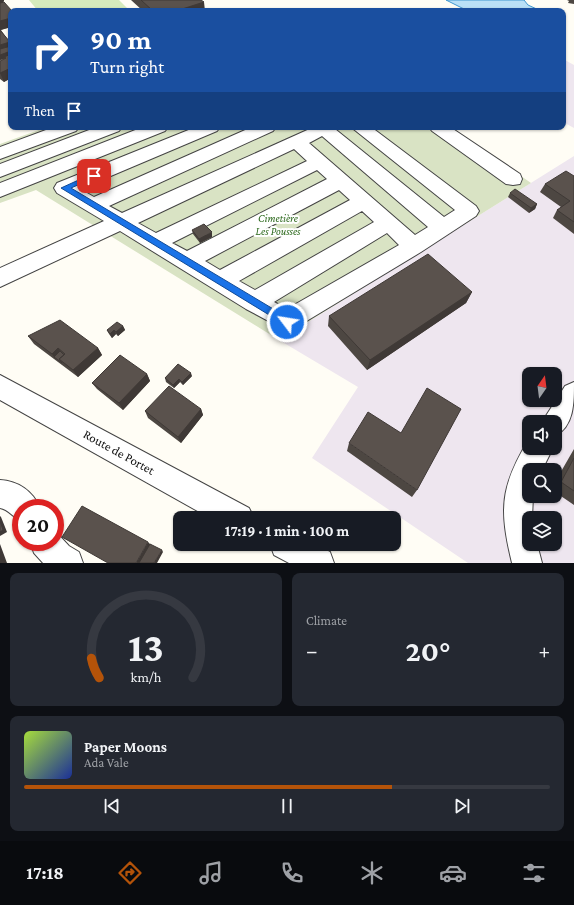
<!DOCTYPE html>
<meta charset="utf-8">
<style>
:root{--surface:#171b24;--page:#242831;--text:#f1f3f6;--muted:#9ea1a6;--line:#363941;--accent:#b45309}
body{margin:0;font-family:"Crimson Pro",serif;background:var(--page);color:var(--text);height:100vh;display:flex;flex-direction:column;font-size:15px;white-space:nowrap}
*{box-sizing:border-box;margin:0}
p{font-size:13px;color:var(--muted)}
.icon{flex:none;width:22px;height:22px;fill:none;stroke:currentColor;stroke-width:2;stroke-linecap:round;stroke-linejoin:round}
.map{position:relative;height:563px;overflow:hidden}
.sheet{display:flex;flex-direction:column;gap:10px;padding:10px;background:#0d0f14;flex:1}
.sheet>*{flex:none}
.top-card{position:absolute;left:8px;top:8px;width:558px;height:122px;border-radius:8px;box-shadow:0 1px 3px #0004;background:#1a4fa0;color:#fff;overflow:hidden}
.needle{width:26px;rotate:14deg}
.tools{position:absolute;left:522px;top:367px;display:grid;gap:8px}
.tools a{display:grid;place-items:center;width:40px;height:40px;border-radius:8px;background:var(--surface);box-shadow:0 1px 3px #0004;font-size:20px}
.speed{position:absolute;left:12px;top:499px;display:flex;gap:8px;font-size:20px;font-weight:700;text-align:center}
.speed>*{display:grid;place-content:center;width:52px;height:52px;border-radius:50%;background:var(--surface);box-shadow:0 1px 3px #0004;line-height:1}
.speed .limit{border:6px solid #d22;background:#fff;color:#111}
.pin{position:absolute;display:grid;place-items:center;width:34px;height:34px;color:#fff;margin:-17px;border-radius:8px;box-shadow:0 2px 6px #0006}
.me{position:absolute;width:44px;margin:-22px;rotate:301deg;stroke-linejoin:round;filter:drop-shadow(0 0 3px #0008)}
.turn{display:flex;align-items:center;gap:14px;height:84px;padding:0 16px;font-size:18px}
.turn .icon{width:52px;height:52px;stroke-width:2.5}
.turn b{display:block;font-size:28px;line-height:34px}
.then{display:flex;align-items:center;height:38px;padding:0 16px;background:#0003;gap:8px;font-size:15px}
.big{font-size:30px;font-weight:700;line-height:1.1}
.sheet .card{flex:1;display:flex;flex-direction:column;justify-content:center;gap:6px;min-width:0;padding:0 14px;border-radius:8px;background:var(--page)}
.sheet .dial{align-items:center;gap:0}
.dial svg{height:104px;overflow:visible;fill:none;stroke:var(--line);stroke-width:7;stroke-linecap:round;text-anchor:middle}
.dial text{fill:var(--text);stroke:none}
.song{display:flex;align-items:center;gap:12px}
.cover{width:48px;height:48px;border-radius:6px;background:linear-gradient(135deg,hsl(80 70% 55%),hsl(230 70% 35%))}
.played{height:4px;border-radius:2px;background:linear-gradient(90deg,var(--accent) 70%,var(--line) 70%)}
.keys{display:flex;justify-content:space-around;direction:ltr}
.heat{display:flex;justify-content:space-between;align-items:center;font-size:22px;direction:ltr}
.sheet .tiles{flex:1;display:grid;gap:10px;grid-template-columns:1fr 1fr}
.card:last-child{grid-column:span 2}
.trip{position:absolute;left:173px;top:511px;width:228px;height:40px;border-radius:8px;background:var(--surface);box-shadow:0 1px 3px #0004;font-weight:700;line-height:40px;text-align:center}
.menu{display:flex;height:64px;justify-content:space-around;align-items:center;background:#090b0e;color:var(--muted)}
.menu .icon{width:28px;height:28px}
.menu .active{color:var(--accent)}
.menu b{font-size:18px;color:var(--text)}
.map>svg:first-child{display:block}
.industrial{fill:#eee6ef;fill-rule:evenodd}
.green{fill:#d5ebbd}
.cemetery{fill:#d9e3c4}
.water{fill:#b9e0f7;stroke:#3f96cf}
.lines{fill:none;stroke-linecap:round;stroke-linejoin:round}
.minor-casing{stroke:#444;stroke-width:2}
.minor{fill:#fff;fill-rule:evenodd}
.wall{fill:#4d4742}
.shaded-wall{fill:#3f3936}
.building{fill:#5a524d;stroke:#3f3936}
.route{fill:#1a73e8;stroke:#114b97}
.labels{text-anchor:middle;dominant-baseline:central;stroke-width:4;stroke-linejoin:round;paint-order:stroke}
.park-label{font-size:11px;font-style:italic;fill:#2f6b1f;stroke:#fff}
.near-street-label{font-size:13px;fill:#111;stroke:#fff}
</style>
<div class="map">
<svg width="574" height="563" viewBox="0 0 574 563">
<rect width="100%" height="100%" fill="#fffdf5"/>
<path class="industrial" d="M563 59 574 65V128L563 122Z
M574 156V563H468L312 458 358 387 279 340ZM529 374H555V400H529ZM529 422H555V448H529ZM529 470H555V496H529ZM529 518H555V544H529Z"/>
<path class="green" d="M29 0H119L130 11H38Z"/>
<path class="cemetery" d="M47 127H451L531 183 279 340 36 190 0 203V144Z"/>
<path class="water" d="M446 0H524L528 5 541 11H468Z"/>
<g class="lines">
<g class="minor-casing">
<path id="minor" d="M54 127H79L76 131 0 159V147Z
M97 127H122L119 131 0 177V164Z
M143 127H168L165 131 0 197V183Z
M196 127H220L217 131 80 189 94 197 252 127H276L273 131 109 206 122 213 314 127H337L335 129 444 217 455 210 351 127H371L476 206 479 211 476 216 421 252 295 328 287 331 246 309 120 231 0 287V268L104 221 57 193 54 188 57 183ZM322 136 428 227 415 235 309 143ZM294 149 307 161 156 233 138 223ZM317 170 327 179 187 251 172 243ZM339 190 350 200 220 270 205 261ZM362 211 374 222 255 290 239 281ZM387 233 399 245 287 309 274 302Z
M429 127H450L520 174 522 179 520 184 513 185 506 184 432 131Z
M0 375 249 508 254 518H210L0 400Z
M574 382C574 404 574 426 555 436V422H542L565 386Z
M529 439V448H553L542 470H529V496H533L532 518H529V544H537L542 563H512C499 509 500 487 529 439Z
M0 480C18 481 33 491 40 508H21V521C14 518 8 509 0 508Z
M55 531 69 546 79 552 83 563H43L34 553 30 542H55Z
M270 544H315L330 552 334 563H289L274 555Z"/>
</g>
<use href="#minor" class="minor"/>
</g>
<path class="wall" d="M0 0 4 1 3 2 11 27 1 30 11 45V78L4 82 0 79V61L5 59 0 60Z
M131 0H201L205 11H143Z
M567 0H574V4L568 3 569 1Z
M574 176V234L553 218 557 210 561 207 540 192 545 184Z
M510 193 537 204 535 209 529 213 508 197Z
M192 230 212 237 200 243 193 234Z
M472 292 466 303 367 370 328 326 329 316Z
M123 326 125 330 118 336 116 334 112 338 109 334 107 330Z
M28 336 98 348 102 355 78 377 34 344Z
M147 374 150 381 123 410 97 389 92 383Z
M192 376 183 385 180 382 174 388 166 382 165 378Z
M201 409 203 415 181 443 148 418 145 411Z
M349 443 417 490 412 497 347 451Z
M574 449V505L555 492V482Z"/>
<path class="shaded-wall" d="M0 0H4V1L0 4Z
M204 2 205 11H176Z
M11 18V27L0 30V21Z
M10 42 11 45V51L0 54V45Z
M11 51V56L4 57 5 58 0 60V55Z
M11 68V78L4 82 0 73Z
M537 204 535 209 529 213 531 208Z
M212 232V237L200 243 199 239Z
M472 292 466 303 367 370 370 360Z
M123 326 125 330 118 336 116 332Z
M114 330 116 334 112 338 110 334Z
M58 348 63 355 54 357 57 361 52 354Z
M98 348 102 355 78 377 73 370Z
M191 373 192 376 183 385 182 382Z
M147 374 150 381 123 410 119 403Z
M179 379 180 382 174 388 173 385Z
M201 409 203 415 181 443 178 437Z
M0 516 1 517 7 532 0 536Z
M148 542 152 546 142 563H136Z
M0 544 7 563H0Z
M162 550 163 552 157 563H154Z"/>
<path class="building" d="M141 0H201L204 2 176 11H153Z
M4 2 12 11H11V18L0 21V3Z
M0 30 10 42 0 45Z
M11 46V51L0 55V49Z
M11 54V68L0 73V61L6 58 4 57Z
M566 171 574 176V222L557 210 570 201 545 184Z
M515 189 537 204 531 208 510 193Z
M204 224 212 232 199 239 192 230Z
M428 254 472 292 370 360 329 316Z
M60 320 98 348 73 370 59 359 65 354 58 348 52 354 28 336Z
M117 322 123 326 116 332 114 330 110 334 107 330Z
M60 351 64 355 59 359 62 363 54 357Z
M120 355 147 374 119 403 92 383Z
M178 364 191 373 182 382 179 379 173 385 165 378Z
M169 386 201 409 178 437 145 411Z
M427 388 461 409 417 490 349 443 368 412 401 433Z
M574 458V491L561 482Z
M82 506 148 542 136 563H108L62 537Z
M0 521 3 530 0 532Z
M150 544 162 550 154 563H139Z"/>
<path class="route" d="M94 173 98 176 96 177 71 188 290 319 292 322 290 324H284L61 188Z"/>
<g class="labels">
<g class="park-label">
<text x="278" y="218">Cimetière<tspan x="278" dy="13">Les Pousses</tspan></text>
</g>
<g class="near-street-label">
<text transform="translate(119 452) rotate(29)">Route de Portet</text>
</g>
</g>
</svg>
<div class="tools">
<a><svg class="needle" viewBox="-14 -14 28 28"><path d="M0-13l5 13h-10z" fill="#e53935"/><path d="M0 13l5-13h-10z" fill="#9ea1a6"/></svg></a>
<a><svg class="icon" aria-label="sound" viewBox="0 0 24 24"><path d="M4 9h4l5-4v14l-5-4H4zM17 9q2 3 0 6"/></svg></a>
<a><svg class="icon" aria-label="search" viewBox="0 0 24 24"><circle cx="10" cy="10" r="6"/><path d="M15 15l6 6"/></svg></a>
<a><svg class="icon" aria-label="layers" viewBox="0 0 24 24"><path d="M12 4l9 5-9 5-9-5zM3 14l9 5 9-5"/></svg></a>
</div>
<div class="speed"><div class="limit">20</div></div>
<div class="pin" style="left:94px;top:176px;background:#d93025"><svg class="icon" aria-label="arrive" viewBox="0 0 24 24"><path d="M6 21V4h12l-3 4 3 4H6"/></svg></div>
<svg class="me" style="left:287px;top:322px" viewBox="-20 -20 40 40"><circle r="17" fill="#1a73e8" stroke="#fff" stroke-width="3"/><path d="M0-11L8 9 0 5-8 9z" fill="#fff"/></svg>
<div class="trip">17:19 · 1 min · 100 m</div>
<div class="top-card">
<div class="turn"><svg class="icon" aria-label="right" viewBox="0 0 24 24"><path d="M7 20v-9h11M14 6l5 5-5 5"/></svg><div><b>90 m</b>Turn right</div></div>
<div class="then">Then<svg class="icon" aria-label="arrive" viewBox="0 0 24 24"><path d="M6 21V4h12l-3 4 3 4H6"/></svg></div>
</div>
</div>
<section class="sheet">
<div class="tiles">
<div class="card dial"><svg viewBox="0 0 100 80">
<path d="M14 69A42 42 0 1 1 86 69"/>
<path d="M14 69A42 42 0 0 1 8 54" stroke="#b45309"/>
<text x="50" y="56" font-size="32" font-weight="700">13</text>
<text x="50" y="72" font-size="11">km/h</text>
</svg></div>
<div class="card"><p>Climate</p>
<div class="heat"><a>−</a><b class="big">20°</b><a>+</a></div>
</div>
<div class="card">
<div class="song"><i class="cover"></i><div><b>Paper Moons</b><p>Ada Vale</p></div></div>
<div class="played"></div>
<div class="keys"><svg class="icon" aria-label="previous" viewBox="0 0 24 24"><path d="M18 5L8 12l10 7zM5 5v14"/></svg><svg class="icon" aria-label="pause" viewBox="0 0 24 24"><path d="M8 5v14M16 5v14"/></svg><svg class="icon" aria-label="next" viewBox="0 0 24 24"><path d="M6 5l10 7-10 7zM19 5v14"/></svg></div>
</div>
</div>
</section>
<nav class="menu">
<b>17:18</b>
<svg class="icon active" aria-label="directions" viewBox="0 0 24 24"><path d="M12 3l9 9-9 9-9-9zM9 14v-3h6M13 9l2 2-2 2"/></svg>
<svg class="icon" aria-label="music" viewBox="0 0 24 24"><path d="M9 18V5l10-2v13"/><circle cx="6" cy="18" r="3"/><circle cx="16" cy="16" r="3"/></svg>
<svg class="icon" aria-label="phone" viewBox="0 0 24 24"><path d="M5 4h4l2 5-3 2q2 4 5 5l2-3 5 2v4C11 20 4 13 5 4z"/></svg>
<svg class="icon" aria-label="climate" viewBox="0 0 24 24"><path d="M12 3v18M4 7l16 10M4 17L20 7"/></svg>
<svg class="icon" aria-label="car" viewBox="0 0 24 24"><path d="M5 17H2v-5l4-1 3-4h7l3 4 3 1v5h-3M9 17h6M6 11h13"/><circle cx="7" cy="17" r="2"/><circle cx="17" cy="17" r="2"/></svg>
<svg class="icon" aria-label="filters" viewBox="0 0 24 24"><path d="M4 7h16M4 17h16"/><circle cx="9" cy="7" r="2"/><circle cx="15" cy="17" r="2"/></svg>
</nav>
